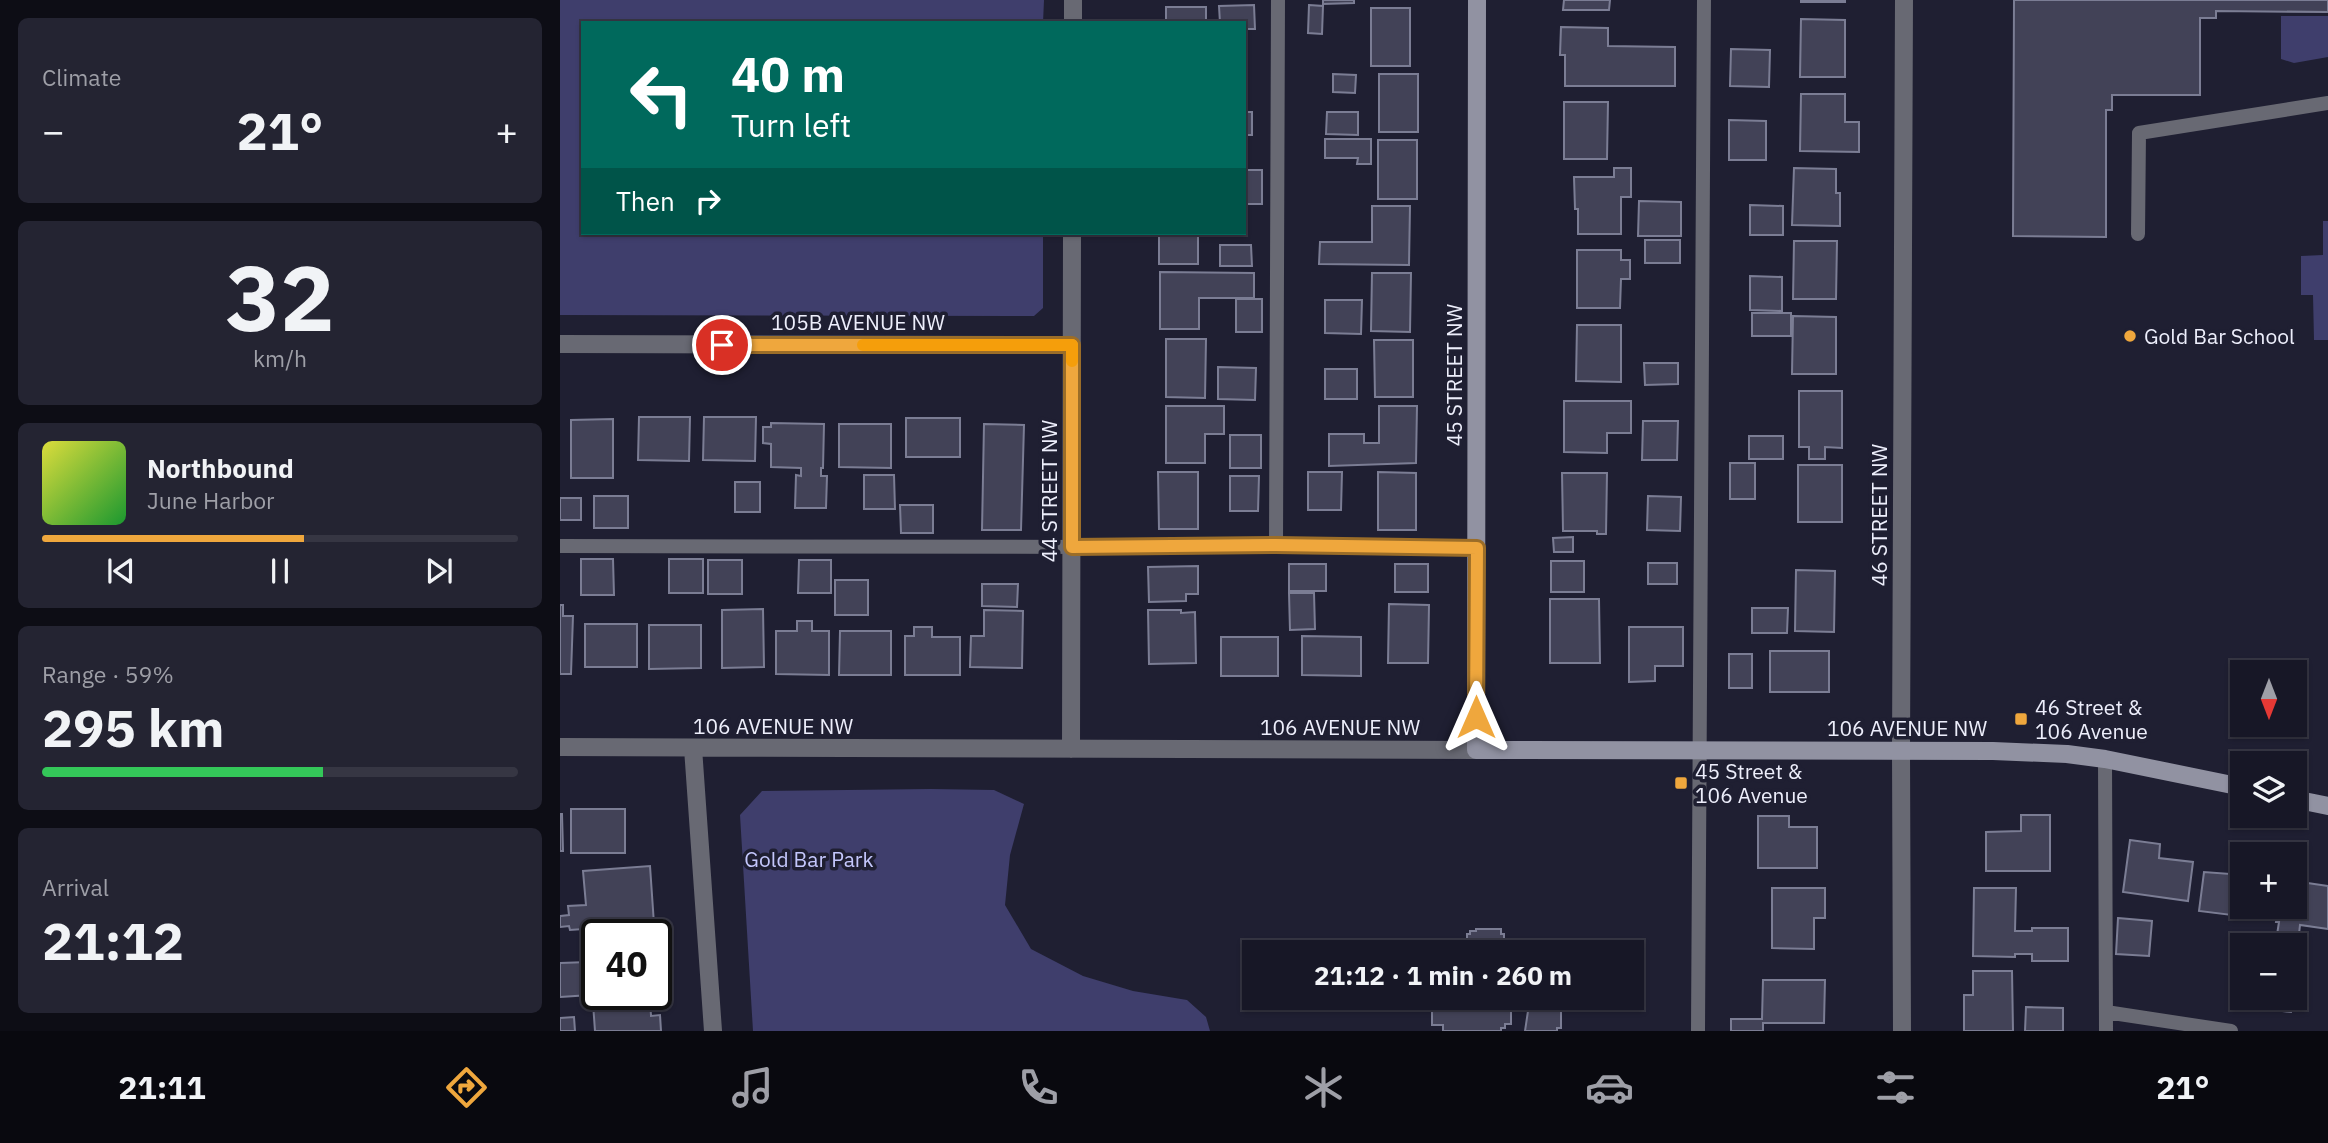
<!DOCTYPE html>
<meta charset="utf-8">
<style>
:root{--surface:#171726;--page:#242432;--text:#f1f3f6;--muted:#9e9fa7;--line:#363643;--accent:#efa73d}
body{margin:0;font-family:"IBM Plex Sans",sans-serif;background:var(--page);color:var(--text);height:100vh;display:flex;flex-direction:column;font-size:26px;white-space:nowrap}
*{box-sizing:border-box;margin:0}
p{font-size:23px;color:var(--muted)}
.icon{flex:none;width:38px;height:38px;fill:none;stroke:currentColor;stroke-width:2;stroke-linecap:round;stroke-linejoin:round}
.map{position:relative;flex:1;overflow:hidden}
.side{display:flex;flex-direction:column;gap:18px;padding:18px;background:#0d0d15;width:560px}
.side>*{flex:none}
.banner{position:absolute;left:21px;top:21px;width:665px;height:214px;border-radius:0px;box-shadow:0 2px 5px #0004,0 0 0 2px var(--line);background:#00695c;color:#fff;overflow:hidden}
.needle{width:46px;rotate:180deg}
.buttons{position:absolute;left:1670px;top:660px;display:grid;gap:14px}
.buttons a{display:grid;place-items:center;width:77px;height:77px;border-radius:0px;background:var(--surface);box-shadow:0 2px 5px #0004,0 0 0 2px var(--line);font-size:35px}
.speed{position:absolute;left:21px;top:919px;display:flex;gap:14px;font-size:35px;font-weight:700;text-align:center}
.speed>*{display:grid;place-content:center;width:91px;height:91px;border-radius:50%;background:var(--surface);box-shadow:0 2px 5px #0004,0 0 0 2px var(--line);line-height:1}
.speed .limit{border:4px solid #111;border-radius:10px;background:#fff;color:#111}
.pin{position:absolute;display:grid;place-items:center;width:60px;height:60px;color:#fff;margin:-30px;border:4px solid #fff;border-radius:50%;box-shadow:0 2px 7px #0007}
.me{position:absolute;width:77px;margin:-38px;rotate:0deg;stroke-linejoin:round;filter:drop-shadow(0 0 5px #0008)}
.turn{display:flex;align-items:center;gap:24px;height:147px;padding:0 35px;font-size:32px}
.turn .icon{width:91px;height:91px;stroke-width:2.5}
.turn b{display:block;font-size:49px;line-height:60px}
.then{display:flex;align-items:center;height:66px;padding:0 35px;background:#0003;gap:14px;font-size:26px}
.big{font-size:52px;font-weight:800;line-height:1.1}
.side .widget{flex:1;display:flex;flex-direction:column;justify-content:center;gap:10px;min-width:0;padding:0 24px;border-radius:10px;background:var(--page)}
.side .dial{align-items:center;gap:0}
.dial b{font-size:91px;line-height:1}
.song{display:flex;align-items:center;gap:21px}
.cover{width:84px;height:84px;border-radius:10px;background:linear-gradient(135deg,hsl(60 70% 55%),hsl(130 70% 35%))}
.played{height:7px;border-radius:4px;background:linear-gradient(90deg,var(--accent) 55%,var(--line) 55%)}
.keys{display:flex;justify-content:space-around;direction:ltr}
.heat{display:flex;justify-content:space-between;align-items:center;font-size:38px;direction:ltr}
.charge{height:10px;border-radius:5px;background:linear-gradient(90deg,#34c759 59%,var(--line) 0)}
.trip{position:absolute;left:682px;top:940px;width:402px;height:70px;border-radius:0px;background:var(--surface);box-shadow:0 2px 5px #0004,0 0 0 2px var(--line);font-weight:800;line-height:70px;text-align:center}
.tab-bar{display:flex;height:112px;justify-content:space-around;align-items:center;background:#09090f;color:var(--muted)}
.tab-bar .icon{width:49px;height:49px}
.tab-bar .on{color:var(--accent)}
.tab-bar b{font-size:32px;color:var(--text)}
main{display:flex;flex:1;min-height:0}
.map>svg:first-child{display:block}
.green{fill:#3f3e6c}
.building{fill:#424257;stroke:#7b7d94;stroke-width:2}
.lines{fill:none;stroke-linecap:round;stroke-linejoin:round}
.lane{stroke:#686973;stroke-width:14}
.street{stroke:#686973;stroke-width:18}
.secondary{stroke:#9192a2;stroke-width:18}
.route-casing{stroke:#9b6d28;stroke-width:18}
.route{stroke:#efa73d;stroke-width:12}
.slow{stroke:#f59e0b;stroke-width:12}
.poi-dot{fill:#efa73d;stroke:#1f1f32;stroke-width:2.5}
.labels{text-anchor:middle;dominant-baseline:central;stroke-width:7;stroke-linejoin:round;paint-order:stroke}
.street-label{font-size:21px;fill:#edeefb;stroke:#1f1f32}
.poi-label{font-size:21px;fill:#edeefb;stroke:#1f1f32;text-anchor:start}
.park-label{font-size:21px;fill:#c4c7fc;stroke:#1f1f32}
</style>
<main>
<section class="side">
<div class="widget"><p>Climate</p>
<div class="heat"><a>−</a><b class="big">21°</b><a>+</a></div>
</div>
<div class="widget dial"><b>32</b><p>km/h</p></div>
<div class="widget">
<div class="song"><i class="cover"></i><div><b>Northbound</b><p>June Harbor</p></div></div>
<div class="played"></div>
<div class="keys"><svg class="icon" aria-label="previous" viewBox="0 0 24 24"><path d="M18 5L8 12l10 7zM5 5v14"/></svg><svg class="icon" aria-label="pause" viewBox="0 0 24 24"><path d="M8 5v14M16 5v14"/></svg><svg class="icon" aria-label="next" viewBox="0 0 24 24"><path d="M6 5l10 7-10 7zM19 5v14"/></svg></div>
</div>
<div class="widget"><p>Range · 59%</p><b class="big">295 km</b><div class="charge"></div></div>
<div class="widget"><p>Arrival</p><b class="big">21:12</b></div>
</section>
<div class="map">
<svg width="1768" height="1031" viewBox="0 0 1768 1031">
<rect width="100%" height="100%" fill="#1f1f32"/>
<path class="green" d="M0 0H484L483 23H23V233H483V308L474 316 0 315Z
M1721 16H1768V57L1734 63 1721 59Z
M1763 221H1768V340H1754L1753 295H1741V256L1763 255Z
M371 789 434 790 464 804 450 855 445 905 471 949 523 976 573 991 627 1000 646 1017 650 1031H193L180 815 202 791Z"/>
<path class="building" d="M763 0H794V3L763 4Z
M1004 0H1050L1049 10H1003Z
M1241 0H1285V2H1241Z
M1454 0H1768V12L1656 11V18H1640V95H1552V110H1546V237L1453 236Z
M694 5 695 29H684V23H660L659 6Z
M749 5 763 6 762 34 748 33Z
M606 7H646V23H606Z
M811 8H850V66H811Z
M1241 19 1285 20V77H1240Z
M1001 27 1048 28V46L1115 47V86H1005V55H1000Z
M1171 49 1210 50 1209 87 1170 86Z
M773 74 796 75 795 93 773 92Z
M819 74H858V132H819Z
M1241 94H1285V122H1299V152L1240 151Z
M1004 102H1048L1047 159H1004Z
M684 112H692V135H684Z
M767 112H798V135L766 134Z
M1169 120 1206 121V160H1169Z
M765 139H811V164H797L798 158H765Z
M818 140H857V199H818Z
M1054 168H1071V197H1061V234H1018V209H1015L1014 177H1054Z
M1234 168 1276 169V193H1280V226L1232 225Z
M684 170H702V204H684Z
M1079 201 1121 202V236H1078Z
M1190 205 1223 206V235H1190Z
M812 206H850L849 265 759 264 760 242H812Z
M599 233H638V264H599Z
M1085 240H1120V263H1085Z
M1234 241H1277L1276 299H1233Z
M660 245H691L692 266H660Z
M1017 250H1061V260H1070V279H1061L1060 308H1017Z
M600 272 694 273V298H639V329H600Z
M812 273H851L850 332 811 331Z
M1190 276 1222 277V311L1190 310Z
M676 299H702V332H676Z
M765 300H802L801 334 765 333Z
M1192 313H1231V336H1192Z
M1233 316 1276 317V374H1232Z
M1017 325H1061V382L1016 381Z
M606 339H646L645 398 606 397Z
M814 340H853V397H815Z
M1084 363H1118V384L1085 385Z
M658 367 696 368 695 400 658 399Z
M765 369H797V399H765Z
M1239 391H1282V448L1265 447V459H1249V447H1239Z
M1004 401H1071V433H1047V453L1004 452Z
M606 406H664V434H645V463H606Z
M819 406H857L856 463 769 466V434H804V443H819Z
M79 417H130L129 461 78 460Z
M144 417H196L195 461 143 460Z
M346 418H400V457H346Z
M53 419V478H11V420Z
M1083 421H1118L1117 460H1082Z
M211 423 264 424 263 468H261V476H267L266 508H235L236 475 241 476V468L211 467V444L203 443V427H211Z
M279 424H331V468L279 467Z
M424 424 464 425 461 530H422Z
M670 435H701V468H670Z
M1189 436H1223V459H1189Z
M1170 463H1195V499H1170Z
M1238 465H1282V522H1238Z
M598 472H638V529H599Z
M748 472H782L781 510H748Z
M818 472 856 473V530H818Z
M1002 473H1047L1046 534H1037V531H1003Z
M304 475H334L335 509H304Z
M670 476H699L698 511H670Z
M175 482H200V512H175Z
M34 496H68V528H34Z
M1088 496 1121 497 1120 531 1087 530Z
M0 498H21V520H0Z
M340 505H373V533H341Z
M1013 537V552H994L993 538Z
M21 559H53L54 595H21Z
M109 559H143V593H109Z
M148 560H182V594H148Z
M239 560H271V593H238Z
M991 561H1024V592H991Z
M1088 563H1117V584H1088Z
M729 564H766V591H729Z
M835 564H868V592H835Z
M638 566V594H626V601L589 602 588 567Z
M1236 570 1275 571 1274 632 1235 631Z
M275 580H308V615H275Z
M422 584H458L457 607 422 606Z
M729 593H754L755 629 730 630Z
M990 599H1039L1040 663H990Z
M829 604 869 605 868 663H828Z
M0 605H3V616H13L11 674H0Z
M1192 608H1228L1227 633H1192Z
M203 609 204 667 162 668V610Z
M424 610 463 611 462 668 410 667 411 636H424Z
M588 610H621V613L635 612 636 663 589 664Z
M237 621H252V631H269V675L216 674V631H237Z
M25 624H77V667H25Z
M89 625H141V668L89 669Z
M354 627H372V637H400V675H345V636H354Z
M1069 627H1123V666H1095V681L1069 682Z
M280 631H331V675H279Z
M742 636 801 637V676L742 675Z
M661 637H718V676H661Z
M1210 651H1269V692H1210Z
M1169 654H1192V688H1169Z
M11 809H65V853H11Z
M0 814H2L3 851H0Z
M1461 815H1490V871H1426V832L1461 831Z
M1198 816H1229V827H1257V868H1198Z
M1570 840 1600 844 1599 858 1633 862 1628 901 1563 892Z
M90 866 94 924 10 930 9 926 0 927V916L9 915 8 906 26 905 23 871Z
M1671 866 1682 868V906H1706L1704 919 1639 911 1644 872 1670 874Z
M1734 881 1768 886V929L1740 925 1738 943 1716 941 1719 922H1716L1718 906H1734Z
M1212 888H1265V918H1254V949L1212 948Z
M1414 888H1456L1455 931H1472V928H1508V961H1472V954H1455V957L1413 956Z
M1558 918 1592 921 1589 956 1556 954Z
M916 929H941V934H944V949H941V952H910V948H907V934H910V931H916Z
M28 962 30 995 0 997V963Z
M1413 971H1452L1453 1031H1404V995H1413Z
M1203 980H1265L1264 1023H1203V1031H1171V1019H1202Z
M872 998H1001V1028H997V1031H965L968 1011H970V1006H966V1011H951V1024H945V1028H941V1031H883V1025H872Z
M1699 998H1733L1731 1012 1698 1008Z
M90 999 91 1016 100 1015 101 1031H35L33 1003Z
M1466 1007 1503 1008V1031H1465Z
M14 1017 15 1031H0V1018Z"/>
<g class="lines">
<path class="lane" d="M1578 234 1579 133 1768 103
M716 545 718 0
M0 546 534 547 716 545 917 548
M1545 759 1546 1031
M1546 1012 1671 1031
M1138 1031 1144 0"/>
<path class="street" d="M513 23V0
M0 344 512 345
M0 747 916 750
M133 748 153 1031
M511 749 512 233
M1342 1031 1341 751 1344 0"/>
<path class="secondary" d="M917 0 916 750 1433 751 1507 754 1545 759 1682 787
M1734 799 1768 806"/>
</g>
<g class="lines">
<g class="route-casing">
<path id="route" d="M162 345H512V547L716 545 917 548 916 717"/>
</g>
<use href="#route" class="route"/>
<path class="slow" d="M303 345H512V361"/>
</g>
<g class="poi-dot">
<circle cx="1570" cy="336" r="7"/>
<rect x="1454" y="712" width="14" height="14" rx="3.5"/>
<rect x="1114" y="776" width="14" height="14" rx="3.5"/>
</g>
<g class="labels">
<g class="street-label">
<text x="298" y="322">105B AVENUE NW</text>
<text transform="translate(894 375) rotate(-90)">45 STREET NW</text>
<text transform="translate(489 491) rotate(-90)">44 STREET NW</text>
<text transform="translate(1319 515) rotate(-90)">46 STREET NW</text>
<text x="213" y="726">106 AVENUE NW</text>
<text x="780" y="727">106 AVENUE NW</text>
<text x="1347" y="728">106 AVENUE NW</text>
</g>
<g class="poi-label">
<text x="1584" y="336">Gold Bar School</text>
<text x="1475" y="707">46 Street &amp;<tspan x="1475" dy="24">106 Avenue</tspan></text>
<text x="1135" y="771">45 Street &amp;<tspan x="1135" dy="24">106 Avenue</tspan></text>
</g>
<g class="park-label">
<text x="249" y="859">Gold Bar Park</text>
</g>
</g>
</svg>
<div class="buttons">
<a><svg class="needle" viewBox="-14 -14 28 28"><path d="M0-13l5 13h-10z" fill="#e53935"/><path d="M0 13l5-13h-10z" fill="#9e9fa7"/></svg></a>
<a><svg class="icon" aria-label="layers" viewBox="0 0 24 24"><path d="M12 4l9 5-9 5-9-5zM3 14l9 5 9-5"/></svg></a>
<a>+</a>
<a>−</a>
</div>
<div class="speed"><div class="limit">40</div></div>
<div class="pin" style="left:162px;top:345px;background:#d93025"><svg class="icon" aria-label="arrive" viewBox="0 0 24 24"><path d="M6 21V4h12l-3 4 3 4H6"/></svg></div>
<svg class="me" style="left:916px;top:717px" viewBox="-20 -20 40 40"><path d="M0-17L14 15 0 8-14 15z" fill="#efa73d" stroke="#fff" stroke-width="4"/></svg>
<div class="trip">21:12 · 1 min · 260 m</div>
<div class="banner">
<div class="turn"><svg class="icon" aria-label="left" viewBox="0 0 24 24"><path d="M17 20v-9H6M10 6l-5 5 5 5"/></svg><div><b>40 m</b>Turn left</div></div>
<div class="then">Then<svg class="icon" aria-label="right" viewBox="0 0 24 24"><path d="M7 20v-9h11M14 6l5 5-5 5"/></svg></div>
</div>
</div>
</main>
<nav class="tab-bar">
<b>21:11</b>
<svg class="icon on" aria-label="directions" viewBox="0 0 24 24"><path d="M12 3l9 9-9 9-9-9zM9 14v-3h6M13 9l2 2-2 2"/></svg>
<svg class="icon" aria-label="music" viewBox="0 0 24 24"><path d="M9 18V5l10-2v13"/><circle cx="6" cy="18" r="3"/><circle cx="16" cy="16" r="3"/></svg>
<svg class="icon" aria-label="phone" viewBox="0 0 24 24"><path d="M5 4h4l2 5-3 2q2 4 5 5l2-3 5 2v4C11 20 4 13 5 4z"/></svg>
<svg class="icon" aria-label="climate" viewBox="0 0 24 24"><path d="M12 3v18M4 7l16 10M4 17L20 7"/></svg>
<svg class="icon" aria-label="car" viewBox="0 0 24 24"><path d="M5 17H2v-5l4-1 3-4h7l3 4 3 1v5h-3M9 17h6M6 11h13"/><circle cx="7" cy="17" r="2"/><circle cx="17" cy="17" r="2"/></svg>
<svg class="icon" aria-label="filters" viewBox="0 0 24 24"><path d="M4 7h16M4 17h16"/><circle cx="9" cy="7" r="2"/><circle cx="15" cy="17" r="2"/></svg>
<b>21°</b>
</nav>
